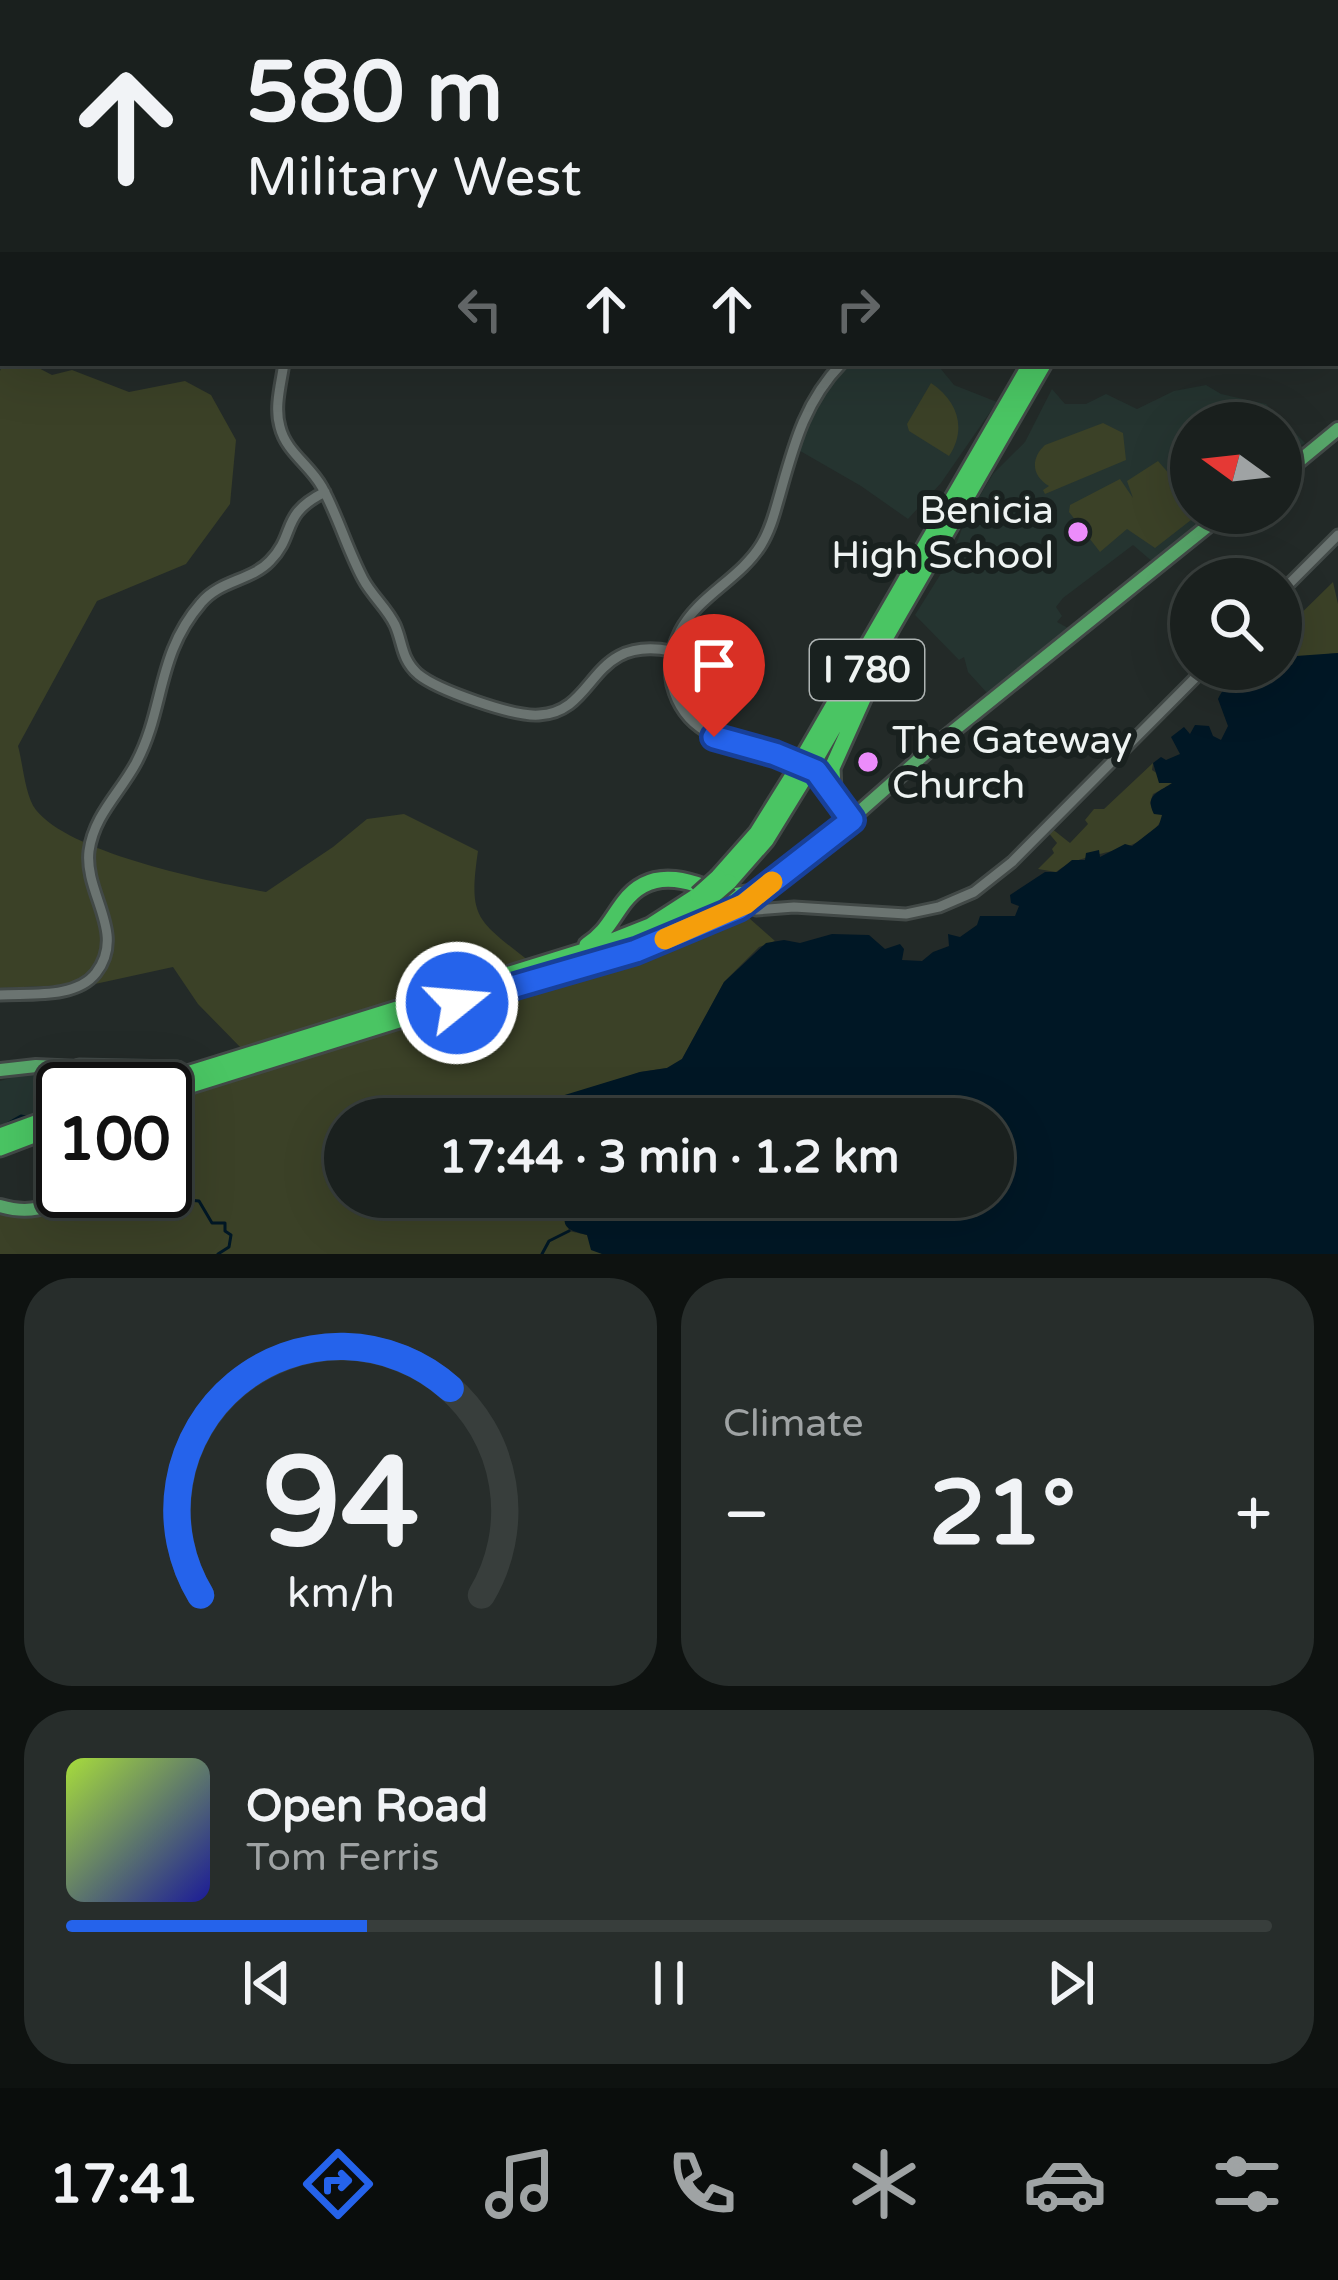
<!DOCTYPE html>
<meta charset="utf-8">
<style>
:root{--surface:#1a201e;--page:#272d2b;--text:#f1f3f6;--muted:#9fa3a4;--line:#383e3c;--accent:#2563eb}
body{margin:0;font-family:"Varela Round",sans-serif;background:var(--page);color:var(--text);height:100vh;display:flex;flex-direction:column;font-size:45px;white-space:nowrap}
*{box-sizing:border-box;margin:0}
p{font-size:39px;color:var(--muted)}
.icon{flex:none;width:66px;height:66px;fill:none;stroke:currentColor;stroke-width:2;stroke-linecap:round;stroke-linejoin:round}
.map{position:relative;height:1254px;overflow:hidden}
.sheet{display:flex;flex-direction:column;gap:24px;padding:24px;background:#0e1210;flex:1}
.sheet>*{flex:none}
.top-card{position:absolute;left:0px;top:0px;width:1338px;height:366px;box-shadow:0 12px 48px #0002,0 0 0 3px var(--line);background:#1a201e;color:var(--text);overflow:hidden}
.needle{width:78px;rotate:285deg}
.controls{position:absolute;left:1170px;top:402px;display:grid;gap:24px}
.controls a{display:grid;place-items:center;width:132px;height:132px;border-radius:50%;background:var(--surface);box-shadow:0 12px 48px #0002,0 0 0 3px var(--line);font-size:60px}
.speed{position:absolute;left:36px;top:1062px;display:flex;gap:24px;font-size:60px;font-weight:700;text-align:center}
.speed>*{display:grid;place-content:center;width:156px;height:156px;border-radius:50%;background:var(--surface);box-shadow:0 12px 48px #0002,0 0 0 3px var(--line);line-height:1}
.speed .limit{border:6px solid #111;border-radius:18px;background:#fff;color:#111}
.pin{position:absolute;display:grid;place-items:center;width:102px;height:102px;color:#fff;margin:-123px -51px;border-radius:50% 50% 50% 0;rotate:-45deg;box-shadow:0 0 12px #0007}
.pin .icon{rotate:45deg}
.me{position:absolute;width:132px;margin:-66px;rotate:73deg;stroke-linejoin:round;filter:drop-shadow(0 0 9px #0008)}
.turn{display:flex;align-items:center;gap:42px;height:252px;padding:0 48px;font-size:54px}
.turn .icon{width:156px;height:156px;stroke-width:2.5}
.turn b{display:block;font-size:84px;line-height:102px}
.lanes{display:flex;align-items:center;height:114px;padding:0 48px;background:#0003;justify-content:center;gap:60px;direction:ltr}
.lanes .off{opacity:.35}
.big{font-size:90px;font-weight:700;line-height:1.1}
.sheet .tile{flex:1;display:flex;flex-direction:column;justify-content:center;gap:18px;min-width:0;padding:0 42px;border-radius:48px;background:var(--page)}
.sheet .dial{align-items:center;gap:0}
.dial svg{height:312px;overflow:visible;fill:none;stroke:var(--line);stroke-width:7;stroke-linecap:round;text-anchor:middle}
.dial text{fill:var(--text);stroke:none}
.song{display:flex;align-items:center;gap:36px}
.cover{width:144px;height:144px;border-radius:18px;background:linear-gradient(135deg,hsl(80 70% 55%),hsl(240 70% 35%))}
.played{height:12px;border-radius:6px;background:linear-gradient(90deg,var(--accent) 25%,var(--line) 25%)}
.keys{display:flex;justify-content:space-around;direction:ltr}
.heat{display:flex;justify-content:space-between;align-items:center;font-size:66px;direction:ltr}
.sheet .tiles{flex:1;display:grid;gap:24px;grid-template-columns:1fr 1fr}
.tile:last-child{grid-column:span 2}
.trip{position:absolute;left:324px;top:1098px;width:690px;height:120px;border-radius:60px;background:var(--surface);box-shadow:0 12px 48px #0002,0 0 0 3px var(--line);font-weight:700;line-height:120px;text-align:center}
.tab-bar{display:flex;height:192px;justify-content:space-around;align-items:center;background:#0a0d0c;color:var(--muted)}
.tab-bar .icon{width:84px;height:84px}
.tab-bar .current{color:var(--accent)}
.tab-bar b{font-size:54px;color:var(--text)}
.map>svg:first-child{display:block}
.built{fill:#253430}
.green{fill:#3b4127}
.water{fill:#001725}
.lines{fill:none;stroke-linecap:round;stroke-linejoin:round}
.stream{stroke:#001725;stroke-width:3}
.minor-casing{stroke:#424947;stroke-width:15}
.major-casing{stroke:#424947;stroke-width:18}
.highway-casing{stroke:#424947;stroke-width:21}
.minor{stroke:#6b7471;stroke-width:9}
.major{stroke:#57a569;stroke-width:12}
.highway{stroke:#4ac563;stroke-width:15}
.highway-bridge-casing{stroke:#424947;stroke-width:21;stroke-linecap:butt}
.highway-bridge{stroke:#4ac563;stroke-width:15}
.route-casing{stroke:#184099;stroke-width:30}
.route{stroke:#2563eb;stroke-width:21}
.slow{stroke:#f59e0b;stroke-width:21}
.poi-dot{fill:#ec8cfb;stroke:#19211f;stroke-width:4.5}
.labels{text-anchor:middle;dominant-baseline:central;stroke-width:12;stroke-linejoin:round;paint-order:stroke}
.shield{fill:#19211f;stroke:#aeb4b3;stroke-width:3}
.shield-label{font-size:36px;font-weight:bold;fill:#eef3f2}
.poi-label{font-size:39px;fill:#eef3f2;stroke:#19211f;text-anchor:end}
</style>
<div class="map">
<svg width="1338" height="1254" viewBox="0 0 1338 1254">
<rect width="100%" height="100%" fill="#232a28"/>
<path class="built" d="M846 363H936L954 385 997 402 941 483 908 519 861 486 795 448 814 401Z
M1206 385 1221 394 1266 404 1305 443 1281 458V423H1191V469L1186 464 1181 469 1191 478V513H1221L1154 563 1133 545 1063 598 1056 607 1062 616 1057 622 1068 628 1069 633 993 695 988 694 968 672 964 657 959 660 915 615 952 556 965 520 993 474 1025 442 1052 389 1065 404H1086L1106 394 1137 409 1174 391Z
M88 1072 90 1089H63V1102L0 1126V1081L28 1073Z"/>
<path class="green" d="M3 363H29L52 375 72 370 129 392 185 381 211 395 236 440 230 504 186 564 97 601 18 746C23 764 25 796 36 810 71 854 212 882 266 892L333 847 367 819 404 814 478 851C468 919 477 920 529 961L244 1051 198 1004 173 967 95 984 0 988V371Z
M931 383C958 401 967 429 949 456L909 431 907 424Z
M1103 423 1123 433 1126 460 1045 494 1043 490 1049 486C1032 476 1030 459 1045 445Z
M1158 461 1191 499V513H1200L1155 548 1127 529 1100 552 1069 512 1070 505 1120 479 1133 498 1127 481Z
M1333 582 1338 604V653C1317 654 1297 663 1281 664V633Z
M1153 763 1152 770 1173 784 1153 794 1150 803 1154 814H1162V819C1139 859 1090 846 1056 872L1038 869 1054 853 1052 849 1057 843 1047 831 1051 828 1070 843 1088 824 1085 820 1094 809H1104Z
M741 911 775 941 759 947 724 982 682 1059 667 1068 640 1072 610 1083 544 1119H345V1197H562L569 1231 587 1235 602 1254H0V1211C33 1214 51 1217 73 1191H165V1101L250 1062 646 951Z"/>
<path class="water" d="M1338 653V1254H602L591 1250 587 1235C552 1227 571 1221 562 1197H993V1119H544L545 1101 640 1072 667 1068 682 1059 724 982 766 943 784 940 800 943 832 934 869 935 885 949 900 944 904 949 902 960 922 961 933 952 949 946 948 934 960 937 977 925 980 916H1015L1019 906 1011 903 1010 895 1045 872H1057L1072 860H1085L1086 853 1099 850 1100 857 1125 844 1132 846 1159 825 1162 815 1154 814C1144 795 1159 792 1172 783H1159L1153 763 1161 757 1166 760 1180 754 1171 737 1184 727 1190 734 1195 725 1209 726 1213 736 1221 740 1228 726 1218 699C1229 675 1256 669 1281 669L1283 662 1292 665 1296 656Z"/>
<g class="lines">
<path class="stream" d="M526 1119 544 1110
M0 1128 21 1116 26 1117
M40 1143 45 1148 63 1151
M145 1191 162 1208 188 1200 199 1201 212 1223H225V1231L231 1235 229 1247 218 1254
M542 1254 549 1241 569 1231"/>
<g class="minor-casing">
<path id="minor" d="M650 0 652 3
M1033 0 1035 3
M1296 3 1298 0
M0 56 3 66
M1335 259 1338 261
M284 363C281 384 274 407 280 427 286 452 310 465 322 487 338 516 347 549 363 579 372 596 387 608 395 625 403 643 401 659 418 674 437 690 514 717 539 715 598 712 588 635 671 651
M842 363C805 401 794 444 780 494 775 511 771 529 761 545 740 579 698 596 680 631 671 649 668 666 672 685 689 753 763 742 813 769 831 779 841 803 852 819
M1281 592 1338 535
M745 905 756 910 794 907 906 914 939 907 974 892 1012 862 1204 669
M0 995C29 993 76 999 96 973 127 933 84 894 89 851 94 815 120 793 136 763 165 709 156 655 201 603 220 580 251 581 270 561 297 533 279 515 325 492"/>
</g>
<g class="major-casing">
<path id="major" d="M1281 476 1338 429
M751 898 806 859 927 752 1224 513
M0 1070 36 1066 79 1068
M0 1206C27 1214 50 1210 71 1191"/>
</g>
<g class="highway-casing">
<path id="highway" d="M1234 3 1236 0
M1253 3 1255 0
M804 756 1031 363
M815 760 1044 363
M833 790 832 768 871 681
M718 877 757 833 795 772
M729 882 766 840 806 775
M727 897 758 892
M662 941 745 905
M587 945C606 933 611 919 624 902 657 858 706 888 745 905
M79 1068 177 1070
M139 1089 597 947 650 926 698 895
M165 1093 620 951 666 930 707 901
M0 1136 63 1113
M0 1148 63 1124"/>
</g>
<use href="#minor" class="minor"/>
<use href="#major" class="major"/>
<use href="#highway" class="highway"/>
<g class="highway-bridge-casing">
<path id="highway-bridge" d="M795 772 804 756
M806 775 815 760
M698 895 718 877
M707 901 729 882"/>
</g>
<use href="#highway-bridge" class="highway-bridge"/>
</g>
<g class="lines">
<g class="route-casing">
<path id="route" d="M457 1003 636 951 739 908 852 820 816 771 775 754 714 737"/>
</g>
<use href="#route" class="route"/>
<path class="slow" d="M665 939 745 904 772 882"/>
</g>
<g class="poi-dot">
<circle cx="1078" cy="532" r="12"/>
<circle cx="868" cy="762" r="12"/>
</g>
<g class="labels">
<rect class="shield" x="810" y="640" width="114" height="60" rx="9"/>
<g class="shield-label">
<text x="867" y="670">I 780</text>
</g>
<g class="poi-label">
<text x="1054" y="510">Benicia<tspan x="1054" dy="45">High School</tspan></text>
<text x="892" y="740" text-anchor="start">The Gateway<tspan x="892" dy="45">Church</tspan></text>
</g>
</g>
</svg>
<div class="controls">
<a><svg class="needle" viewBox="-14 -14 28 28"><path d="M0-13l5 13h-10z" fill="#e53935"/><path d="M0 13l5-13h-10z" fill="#9fa3a4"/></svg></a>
<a><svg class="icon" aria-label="search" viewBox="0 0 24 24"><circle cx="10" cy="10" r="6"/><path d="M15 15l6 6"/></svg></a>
</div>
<div class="speed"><div class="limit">100</div></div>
<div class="pin" style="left:714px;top:737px;background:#d93025"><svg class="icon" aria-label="arrive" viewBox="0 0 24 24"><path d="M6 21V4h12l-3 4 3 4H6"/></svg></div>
<svg class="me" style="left:457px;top:1003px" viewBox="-20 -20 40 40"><circle r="17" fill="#2563eb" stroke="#fff" stroke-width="3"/><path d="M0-11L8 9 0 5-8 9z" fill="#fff"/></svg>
<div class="trip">17:44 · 3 min · 1.2 km</div>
<div class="top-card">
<div class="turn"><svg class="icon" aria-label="ahead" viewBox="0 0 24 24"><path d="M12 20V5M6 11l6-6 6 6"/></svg><div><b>580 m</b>Military West</div></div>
<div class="lanes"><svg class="icon off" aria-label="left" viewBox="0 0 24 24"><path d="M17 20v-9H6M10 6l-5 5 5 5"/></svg><svg class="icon" aria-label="ahead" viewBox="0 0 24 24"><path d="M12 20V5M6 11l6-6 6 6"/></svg><svg class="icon" aria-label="ahead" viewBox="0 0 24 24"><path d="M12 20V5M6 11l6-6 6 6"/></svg><svg class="icon off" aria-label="right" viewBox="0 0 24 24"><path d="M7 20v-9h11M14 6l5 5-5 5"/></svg></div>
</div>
</div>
<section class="sheet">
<div class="tiles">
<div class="tile dial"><svg viewBox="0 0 100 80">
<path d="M14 69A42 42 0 1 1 86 69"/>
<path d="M14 69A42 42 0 0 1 78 16" stroke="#2563eb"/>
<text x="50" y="56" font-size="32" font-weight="700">94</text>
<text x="50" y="72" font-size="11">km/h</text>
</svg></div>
<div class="tile"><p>Climate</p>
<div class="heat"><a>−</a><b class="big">21°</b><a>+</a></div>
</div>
<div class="tile">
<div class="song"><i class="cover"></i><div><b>Open Road</b><p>Tom Ferris</p></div></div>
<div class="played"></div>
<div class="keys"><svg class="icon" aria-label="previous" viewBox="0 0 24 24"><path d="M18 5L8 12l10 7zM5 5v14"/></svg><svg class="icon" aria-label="pause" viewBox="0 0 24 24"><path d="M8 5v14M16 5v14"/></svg><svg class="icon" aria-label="next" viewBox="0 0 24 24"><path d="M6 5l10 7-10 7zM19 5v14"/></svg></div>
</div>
</div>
</section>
<nav class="tab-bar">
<b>17:41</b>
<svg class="icon current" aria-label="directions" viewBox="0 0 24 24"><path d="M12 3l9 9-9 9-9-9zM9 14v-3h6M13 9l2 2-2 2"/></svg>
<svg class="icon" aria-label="music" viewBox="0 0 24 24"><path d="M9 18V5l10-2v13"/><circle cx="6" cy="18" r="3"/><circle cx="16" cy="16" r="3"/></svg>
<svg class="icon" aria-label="phone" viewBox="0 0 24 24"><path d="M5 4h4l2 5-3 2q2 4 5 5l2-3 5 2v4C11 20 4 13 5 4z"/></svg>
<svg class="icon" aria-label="climate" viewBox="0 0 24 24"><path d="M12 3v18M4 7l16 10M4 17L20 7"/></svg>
<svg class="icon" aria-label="car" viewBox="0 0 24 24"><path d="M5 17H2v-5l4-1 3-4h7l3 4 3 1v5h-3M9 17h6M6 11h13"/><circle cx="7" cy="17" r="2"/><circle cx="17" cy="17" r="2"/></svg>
<svg class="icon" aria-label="filters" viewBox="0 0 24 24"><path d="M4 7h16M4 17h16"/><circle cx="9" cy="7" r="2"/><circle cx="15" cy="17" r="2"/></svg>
</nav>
